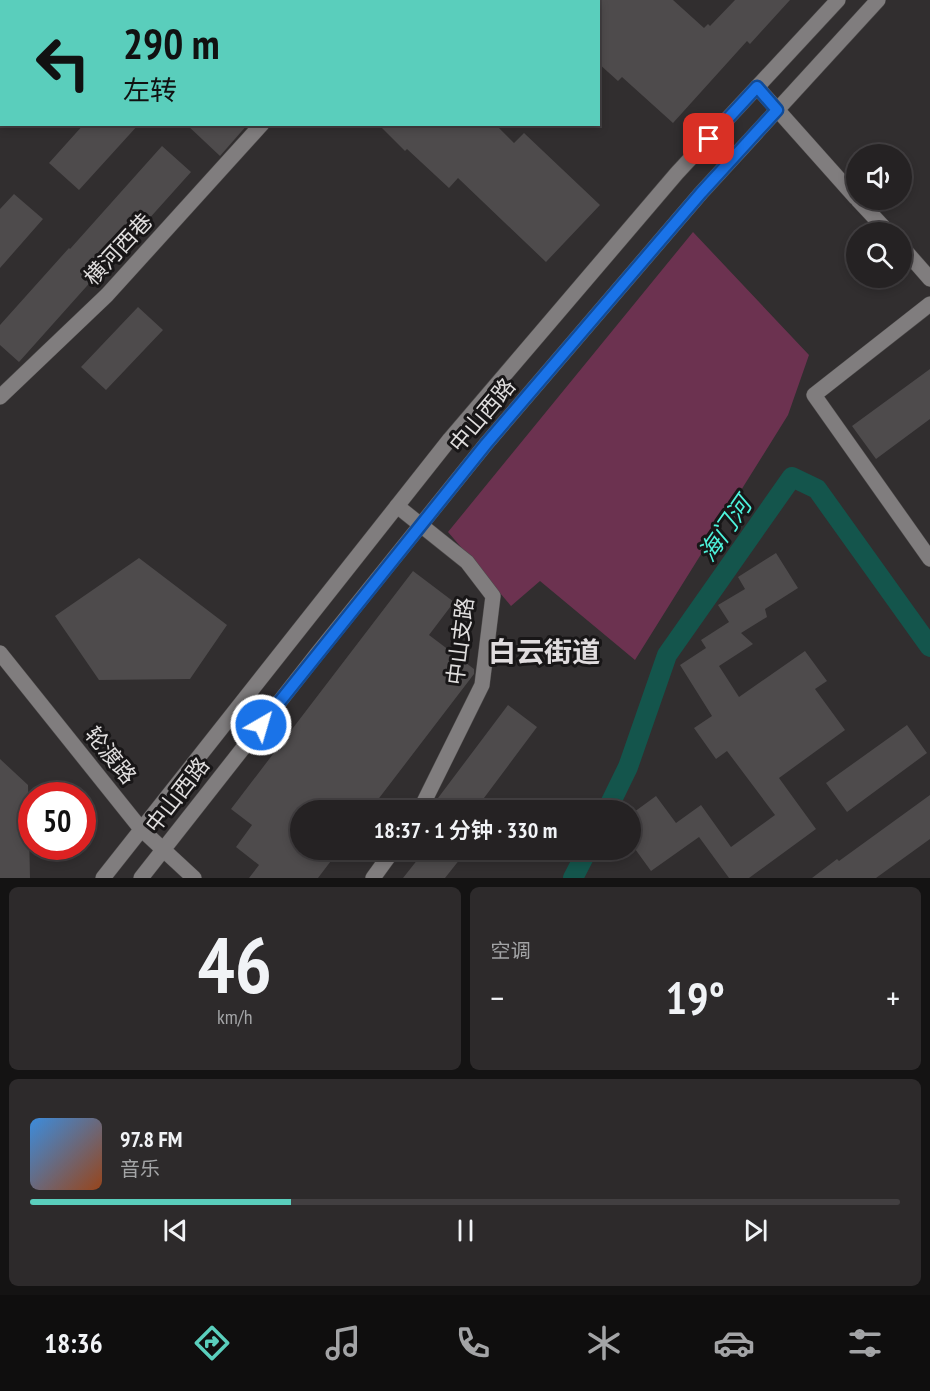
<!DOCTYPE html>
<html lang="zh">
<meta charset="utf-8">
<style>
:root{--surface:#252223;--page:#2d2a2b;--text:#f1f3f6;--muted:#a3a4a6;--line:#423f41;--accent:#5acebc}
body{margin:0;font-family:"PT Sans Narrow","Noto Sans SC",sans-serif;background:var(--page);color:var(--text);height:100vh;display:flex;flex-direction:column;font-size:22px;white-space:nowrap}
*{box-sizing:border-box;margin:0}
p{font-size:20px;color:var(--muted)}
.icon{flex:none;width:33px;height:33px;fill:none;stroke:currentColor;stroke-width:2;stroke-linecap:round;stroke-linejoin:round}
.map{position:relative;height:878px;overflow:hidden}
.panel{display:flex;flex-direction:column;gap:9px;padding:9px;background:#141313;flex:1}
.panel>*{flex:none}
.banner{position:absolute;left:0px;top:0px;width:600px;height:126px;box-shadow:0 3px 9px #0003,0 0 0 2px var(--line);background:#5acebc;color:#111;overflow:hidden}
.controls{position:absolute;left:846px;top:144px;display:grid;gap:12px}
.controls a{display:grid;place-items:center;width:66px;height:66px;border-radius:50%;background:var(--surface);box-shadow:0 3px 9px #0003,0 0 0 2px var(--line);font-size:30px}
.speed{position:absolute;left:18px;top:782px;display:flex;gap:12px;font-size:30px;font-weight:700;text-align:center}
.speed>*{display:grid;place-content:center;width:78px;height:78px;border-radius:50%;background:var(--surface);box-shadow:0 3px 9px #0003,0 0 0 2px var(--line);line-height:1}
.speed .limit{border:9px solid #d22;background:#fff;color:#111}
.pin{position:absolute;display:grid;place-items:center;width:51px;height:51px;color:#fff;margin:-26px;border-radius:12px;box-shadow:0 3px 9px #0006}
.me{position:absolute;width:66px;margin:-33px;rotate:38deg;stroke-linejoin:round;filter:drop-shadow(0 0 4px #0008)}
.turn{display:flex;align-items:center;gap:21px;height:126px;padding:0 24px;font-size:27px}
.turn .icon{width:78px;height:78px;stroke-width:2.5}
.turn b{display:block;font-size:42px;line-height:51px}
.big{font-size:45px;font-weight:600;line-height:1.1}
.panel .card{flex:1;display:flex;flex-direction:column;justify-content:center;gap:9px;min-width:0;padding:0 21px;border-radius:9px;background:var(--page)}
.panel .dial{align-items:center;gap:0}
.dial b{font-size:78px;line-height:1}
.song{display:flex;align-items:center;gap:18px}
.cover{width:72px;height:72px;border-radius:9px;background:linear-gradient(135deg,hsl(210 70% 55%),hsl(20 70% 35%))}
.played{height:6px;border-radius:3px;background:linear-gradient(90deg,var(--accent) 30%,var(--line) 30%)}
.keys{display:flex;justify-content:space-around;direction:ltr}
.heat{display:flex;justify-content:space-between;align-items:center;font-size:33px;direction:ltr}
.panel .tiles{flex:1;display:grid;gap:9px;grid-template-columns:1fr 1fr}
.card:last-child{grid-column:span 2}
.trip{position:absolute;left:290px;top:800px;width:351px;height:60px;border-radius:30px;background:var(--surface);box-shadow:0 3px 9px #0003,0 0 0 2px var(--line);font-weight:600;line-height:60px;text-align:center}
.tab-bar{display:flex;height:96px;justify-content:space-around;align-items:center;background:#0f0e0e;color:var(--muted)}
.tab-bar .icon{width:42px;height:42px}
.tab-bar .selected{color:var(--accent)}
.tab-bar b{font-size:27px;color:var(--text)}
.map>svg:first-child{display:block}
.green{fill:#6c3250}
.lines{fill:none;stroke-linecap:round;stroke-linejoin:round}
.canal{stroke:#14554c;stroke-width:20}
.building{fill:#4e4b4c}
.minor-casing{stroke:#4c4a4a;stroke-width:16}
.secondary-casing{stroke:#4c4a4a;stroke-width:16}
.minor{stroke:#807d7e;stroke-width:15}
.secondary{stroke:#807d7e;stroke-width:15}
.route-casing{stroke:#114b97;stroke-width:15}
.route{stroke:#1a73e8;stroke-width:10}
.labels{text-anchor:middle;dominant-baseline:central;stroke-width:6;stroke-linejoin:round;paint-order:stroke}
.street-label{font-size:22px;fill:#dfdddd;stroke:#181617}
.water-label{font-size:24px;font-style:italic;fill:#4df3dc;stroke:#181617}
.district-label{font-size:28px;font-weight:bold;fill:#e0dcde;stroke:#181617}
</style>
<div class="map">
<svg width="930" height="878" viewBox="0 0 930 878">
<rect width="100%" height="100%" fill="#312e2f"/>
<path class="green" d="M693 232 809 355 788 415 635 660 540 581 511 606 448 532Z"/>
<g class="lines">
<path class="canal" d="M607 810 628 767 667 655 792 477 817 489 930 647
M573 878 588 849"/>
</g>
<path class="building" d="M598 0H673L704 28 708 24 710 26 735 0H790L750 44 747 41 673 123 622 77 618 81 598 63Z
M84 124H139L79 190 49 163Z
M186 124H248L220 156Z
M378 124H495L514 143 524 133 600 205 546 262 458 178 449 188 407 149 405 151Z
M162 146 191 172 112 260 111 259 19 362 0 345V325L69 248 70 249Z
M14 194 43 219 0 268V209Z
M138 307 163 330 106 390 81 367Z
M930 369V419L876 459 852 426Z
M776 553 798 588 765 609 767 617 741 633 753 644 719 666 739 697 805 651 827 681 815 689 845 730 779 778 816 829 749 878H729L699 837 651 871 630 842V815L656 796 676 823 701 805 731 847 775 815 727 751 716 759 694 728 712 716 680 665 706 648 701 640 729 622 718 605 745 589 738 577Z
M139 558 227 625 190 679 99 680 55 616Z
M413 571 454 602 429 635 474 669V674L370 810H300V849H340L318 878H249L259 865 236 847 252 825 231 809Z
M508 705 537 727 475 810H441L434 804 435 802Z
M907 725 927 753 847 812 826 783Z
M0 759 28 785 30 878H0Z
M930 795V839L876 878H812L837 859 839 861Z
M426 849H468L445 878H403Z"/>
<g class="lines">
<g class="minor-casing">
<path id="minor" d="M374 2 375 0
M757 87 856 198
M858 200 888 232
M902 247 930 279
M930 304 814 395 930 559
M0 397 107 295 262 124
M397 506 467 562 493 596 482 685 420 810
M373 878 394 849"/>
</g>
<g class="secondary-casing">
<path id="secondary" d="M0 653 141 829 194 878
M103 878 450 439 677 173 838 0
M141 878 317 654 486 444 701 193 878 0"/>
</g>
<use href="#minor" class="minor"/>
<use href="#secondary" class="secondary"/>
</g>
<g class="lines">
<g class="route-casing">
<path id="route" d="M261 725 486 444 701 193 777 110 757 87 709 139"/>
</g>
<use href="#route" class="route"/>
</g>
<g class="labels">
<g class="street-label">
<text transform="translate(118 249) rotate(-47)">横河西巷</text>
<text transform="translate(482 415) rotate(-50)">中山西路</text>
<text transform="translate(460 641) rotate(-83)">中山支路</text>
<text transform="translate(111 755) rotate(51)">轮渡路</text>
<text transform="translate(177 795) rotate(-52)">中山西路</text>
</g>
<g class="water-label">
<text transform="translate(725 529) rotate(-55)">海门河</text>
</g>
<g class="district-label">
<text x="544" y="651">白云街道</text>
</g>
</g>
</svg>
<div class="controls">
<a><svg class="icon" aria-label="sound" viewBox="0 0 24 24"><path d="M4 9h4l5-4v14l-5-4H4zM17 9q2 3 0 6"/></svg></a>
<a><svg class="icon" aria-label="search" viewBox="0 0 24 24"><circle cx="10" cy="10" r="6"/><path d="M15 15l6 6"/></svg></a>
</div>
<div class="speed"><div class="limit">50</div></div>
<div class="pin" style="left:709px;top:139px;background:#d93025"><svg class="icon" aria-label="arrive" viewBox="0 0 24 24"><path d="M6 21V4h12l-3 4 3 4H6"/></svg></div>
<svg class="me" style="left:261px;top:725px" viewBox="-20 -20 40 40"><circle r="17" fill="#1a73e8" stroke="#fff" stroke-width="3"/><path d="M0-11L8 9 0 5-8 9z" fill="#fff"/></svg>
<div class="trip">18:37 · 1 分钟 · 330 m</div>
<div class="banner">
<div class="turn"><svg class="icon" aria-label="left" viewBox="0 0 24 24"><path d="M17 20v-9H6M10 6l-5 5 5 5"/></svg><div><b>290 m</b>左转</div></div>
</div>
</div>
<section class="panel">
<div class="tiles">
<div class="card dial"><b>46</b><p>km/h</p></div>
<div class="card"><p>空调</p>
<div class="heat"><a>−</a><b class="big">19°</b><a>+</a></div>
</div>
<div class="card">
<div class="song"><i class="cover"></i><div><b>97.8 FM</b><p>音乐</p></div></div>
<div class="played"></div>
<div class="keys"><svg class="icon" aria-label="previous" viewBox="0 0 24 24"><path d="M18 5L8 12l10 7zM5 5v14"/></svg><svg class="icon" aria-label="pause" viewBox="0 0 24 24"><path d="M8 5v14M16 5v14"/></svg><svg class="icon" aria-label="next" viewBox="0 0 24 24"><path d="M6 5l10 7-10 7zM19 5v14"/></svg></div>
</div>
</div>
</section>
<nav class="tab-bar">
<b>18:36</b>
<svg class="icon selected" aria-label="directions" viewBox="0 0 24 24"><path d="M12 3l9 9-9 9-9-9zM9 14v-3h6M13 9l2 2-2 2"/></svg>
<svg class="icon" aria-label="music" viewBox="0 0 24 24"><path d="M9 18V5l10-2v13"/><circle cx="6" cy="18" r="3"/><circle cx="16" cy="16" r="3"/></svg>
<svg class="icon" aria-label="phone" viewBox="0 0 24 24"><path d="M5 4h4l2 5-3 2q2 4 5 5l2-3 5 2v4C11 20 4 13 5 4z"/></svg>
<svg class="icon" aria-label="climate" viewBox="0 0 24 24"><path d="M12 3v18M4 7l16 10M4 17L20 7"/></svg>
<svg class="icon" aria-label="car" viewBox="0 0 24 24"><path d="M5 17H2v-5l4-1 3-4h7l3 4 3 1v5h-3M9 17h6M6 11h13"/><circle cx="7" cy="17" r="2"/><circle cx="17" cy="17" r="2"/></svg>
<svg class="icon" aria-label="filters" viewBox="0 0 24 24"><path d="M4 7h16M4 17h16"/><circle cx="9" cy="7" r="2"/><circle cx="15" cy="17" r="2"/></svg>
</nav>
